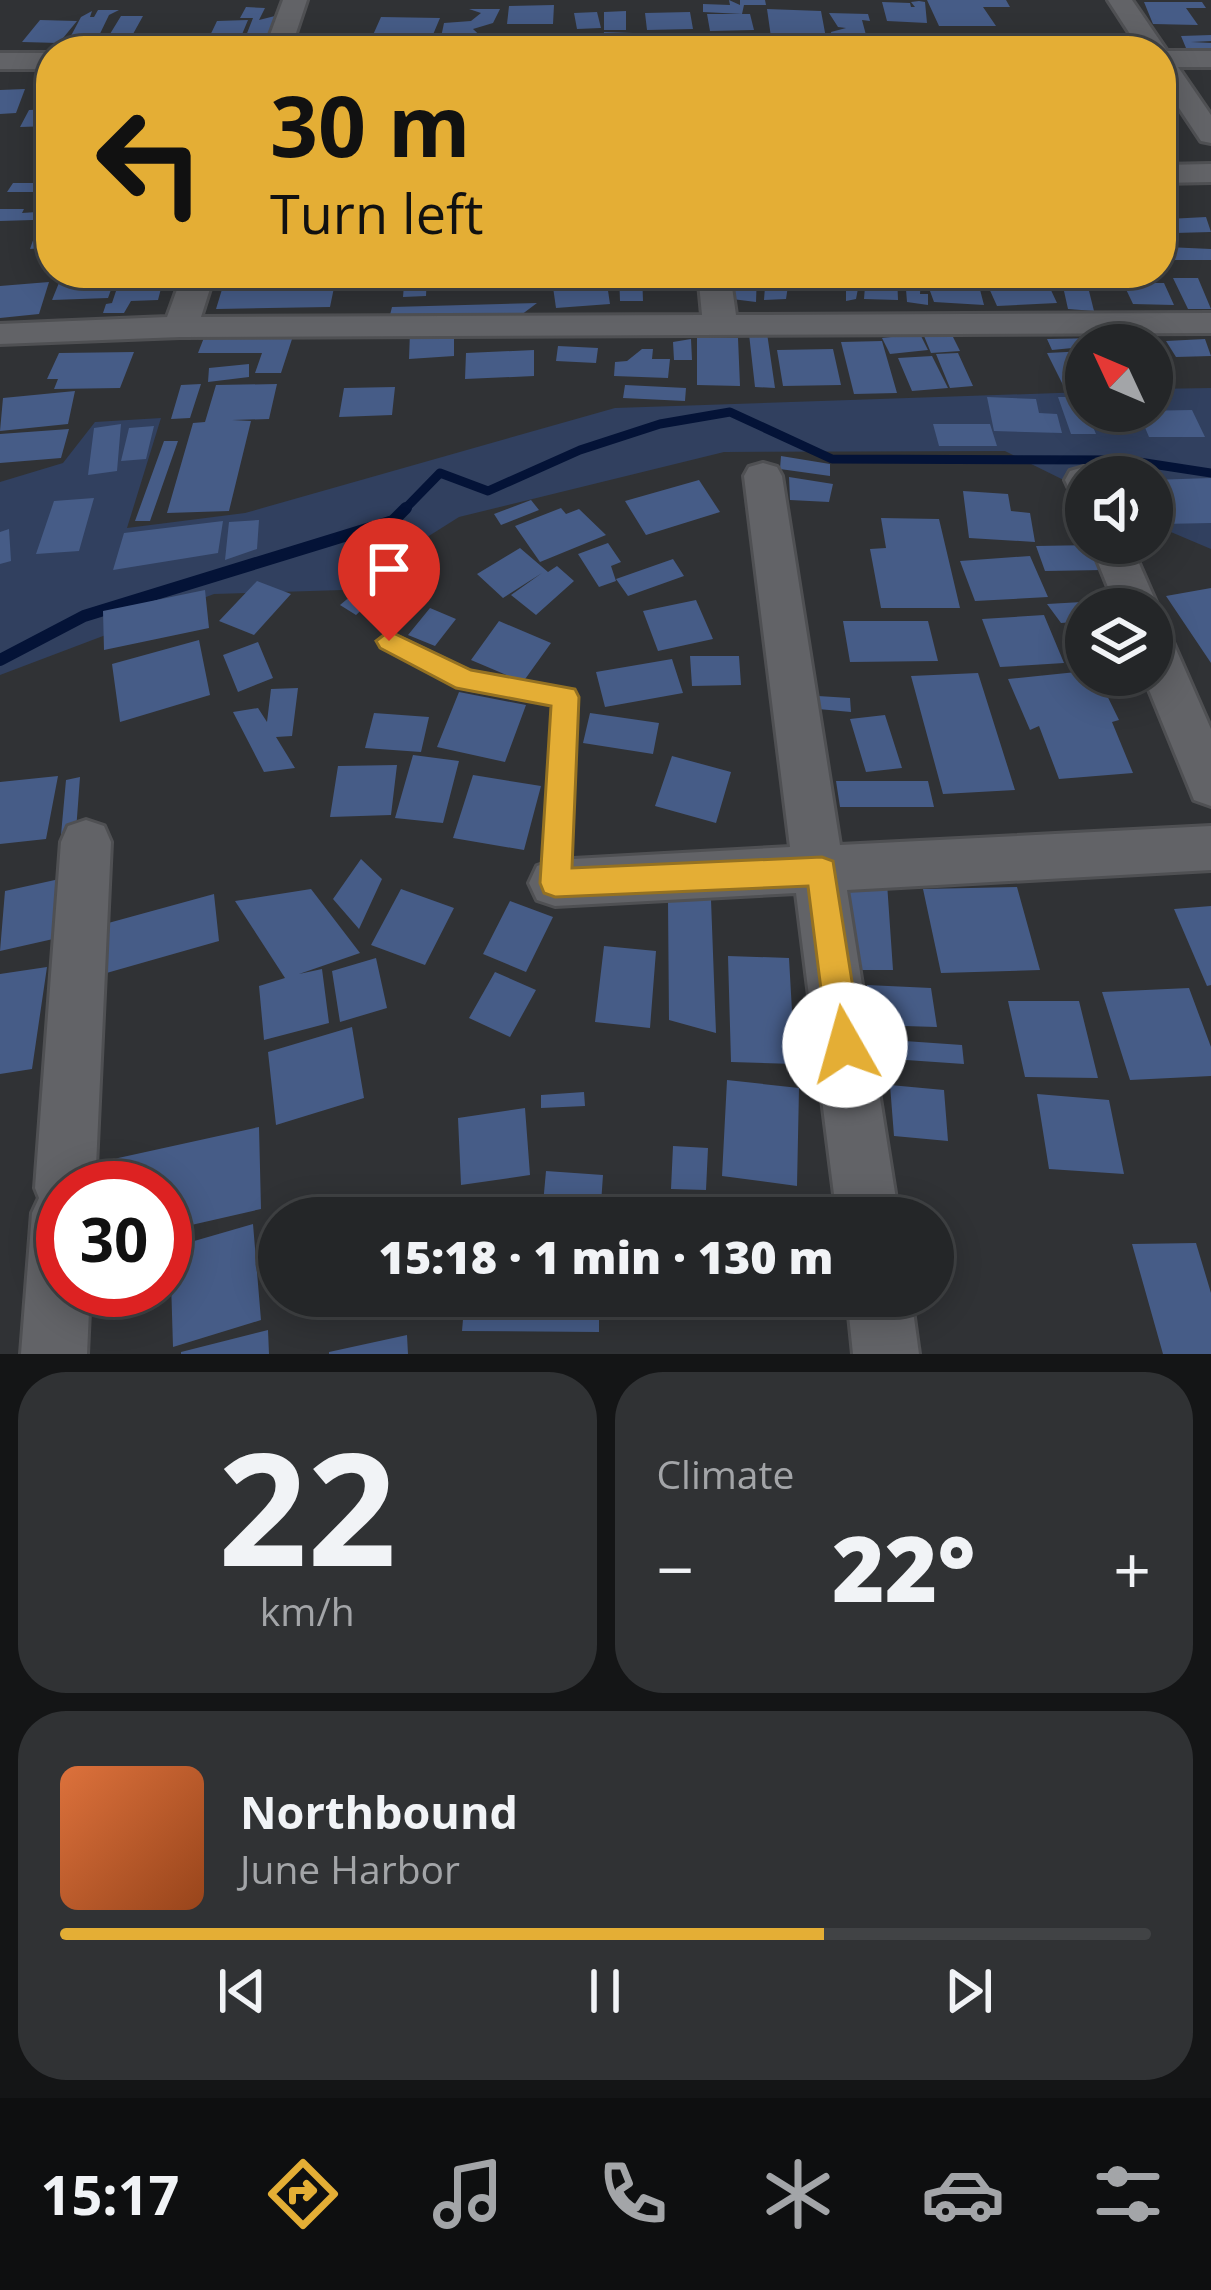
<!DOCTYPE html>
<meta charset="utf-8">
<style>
:root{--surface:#242628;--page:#303234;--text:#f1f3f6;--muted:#a3a5a8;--line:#414345;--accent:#e4ae35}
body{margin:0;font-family:"Open Sans",sans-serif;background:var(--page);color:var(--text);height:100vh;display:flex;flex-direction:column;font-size:45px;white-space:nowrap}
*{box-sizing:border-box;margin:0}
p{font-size:39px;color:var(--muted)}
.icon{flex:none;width:66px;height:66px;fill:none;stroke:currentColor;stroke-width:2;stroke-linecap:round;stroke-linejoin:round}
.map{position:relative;height:1354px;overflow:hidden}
.sheet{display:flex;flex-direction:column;gap:18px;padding:18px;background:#141516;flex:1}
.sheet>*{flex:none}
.top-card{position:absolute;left:36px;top:36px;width:1140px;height:252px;border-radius:48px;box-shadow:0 6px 30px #0003,0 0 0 3px var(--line);background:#e4ae35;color:#111;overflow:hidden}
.needle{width:78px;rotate:314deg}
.controls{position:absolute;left:1065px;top:324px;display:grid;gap:24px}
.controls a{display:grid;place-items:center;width:108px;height:108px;border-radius:50%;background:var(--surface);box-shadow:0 6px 30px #0003,0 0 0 3px var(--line);font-size:60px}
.speed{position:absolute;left:36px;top:1161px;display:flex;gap:24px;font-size:60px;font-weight:700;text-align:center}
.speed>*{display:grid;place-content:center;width:156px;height:156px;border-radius:50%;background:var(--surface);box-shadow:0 6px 30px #0003,0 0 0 3px var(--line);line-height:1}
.speed .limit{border:18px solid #d22;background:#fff;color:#111}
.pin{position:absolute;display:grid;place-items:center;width:102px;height:102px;color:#fff;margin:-123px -51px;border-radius:50% 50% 50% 0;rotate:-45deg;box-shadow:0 0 12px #0007}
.pin .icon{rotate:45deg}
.me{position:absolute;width:132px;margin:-66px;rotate:353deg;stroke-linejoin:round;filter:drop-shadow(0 0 9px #0008)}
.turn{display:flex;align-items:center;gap:42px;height:252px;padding:0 36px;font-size:54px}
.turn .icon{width:156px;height:156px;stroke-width:2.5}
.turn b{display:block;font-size:84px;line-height:102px}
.big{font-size:90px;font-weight:800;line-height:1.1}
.sheet .card{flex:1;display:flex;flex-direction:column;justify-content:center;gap:18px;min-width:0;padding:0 42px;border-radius:48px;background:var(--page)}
.sheet .dial{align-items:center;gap:0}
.dial b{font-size:156px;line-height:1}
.song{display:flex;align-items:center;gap:36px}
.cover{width:144px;height:144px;border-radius:18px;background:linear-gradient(135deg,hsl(20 70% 55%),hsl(20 70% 35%))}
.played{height:12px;border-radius:6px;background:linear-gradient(90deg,var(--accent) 70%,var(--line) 70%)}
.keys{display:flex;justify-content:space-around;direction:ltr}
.heat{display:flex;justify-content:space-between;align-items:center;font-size:66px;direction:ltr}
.sheet .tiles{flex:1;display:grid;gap:18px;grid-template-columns:1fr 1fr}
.card:last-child{grid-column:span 2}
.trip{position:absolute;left:258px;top:1197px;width:696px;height:120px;border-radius:60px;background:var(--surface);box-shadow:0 6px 30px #0003,0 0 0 3px var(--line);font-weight:800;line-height:120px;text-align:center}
.menu{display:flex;height:192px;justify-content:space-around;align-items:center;background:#0e0f10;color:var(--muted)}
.menu .icon{width:84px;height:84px}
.menu .selected{color:var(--accent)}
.menu b{font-size:54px;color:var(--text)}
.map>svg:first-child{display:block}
.green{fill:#31405f}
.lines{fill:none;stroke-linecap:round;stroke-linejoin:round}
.stream-far1{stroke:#041337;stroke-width:9}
.stream{stroke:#041337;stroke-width:12}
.building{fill:#465c87}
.lane-casing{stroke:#4f5053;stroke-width:6}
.street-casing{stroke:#4f5053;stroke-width:6}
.lane{fill:#626367;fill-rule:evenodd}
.street{fill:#626367;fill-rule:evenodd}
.route{fill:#e4ae35;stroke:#947122;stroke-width:3}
</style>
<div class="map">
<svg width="1211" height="1354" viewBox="0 0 1211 1354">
<rect width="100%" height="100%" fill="#303235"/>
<path class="green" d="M1211 388V549L1152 524V477H1086V491L1005 451 724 452 459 517 343 590 214 594 0 675V482L63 463 95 422 161 418 127 528 245 513 615 408 1086 392V411H1152V389Z"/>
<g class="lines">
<path class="stream-far1" d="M403 511 440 473 488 491 580 450 660 424 730 412 832 459 1126 460 1211 473"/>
<path class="stream" d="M0 660 84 616 393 521 406 508"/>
</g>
<path class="building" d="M729 0 740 5V0H765L766 5H744L742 14 703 12V4L730 5Z
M927 0H1006L1010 7H983L996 26H939Z
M919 1 925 2 927 23 887 21 882 2 910 3 911 7H915L911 2Z
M1144 2H1202L1206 8H1186L1198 25 1153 24Z
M554 5 553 24H507L509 6Z
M246 7 265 8 259 20 275 16 264 46H242L253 18H240Z
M469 9H500L493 23 473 29 489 44 440 42 444 23 471 21 481 13Z
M767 9 821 11 826 38 771 37Z
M98 10H119L109 15 94 46 65 47 81 17 92 11 90 17H94Z
M626 11V30H604V12Z
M597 12 601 28 577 29 574 13Z
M690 12 693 29 647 30 645 13Z
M829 13 868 14 870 21 862 20 866 35 877 37 879 48 820 49 816 43 853 44 851 40 832 39 831 32 846 28 838 27Z
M707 14H750L754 30 710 31Z
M121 16H143L133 34H110Z
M381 17 440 18 432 37 373 35Z
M40 20 77 21 59 43 22 42Z
M248 20 238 44H206L217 21Z
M604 32 633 33V45L603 44Z
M531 33V44L500 45V34Z
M1211 35V41L1191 42 1211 43V49L1186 48 1181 36Z
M25 89 16 113 0 114V90Z
M51 109V126L20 127 29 110Z
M13 183H51L46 192H7Z
M0 209H24L22 213 37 212 33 220 0 221Z
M1206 217 1211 232 1175 233 1168 219Z
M51 225V247L30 249 38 226Z
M1167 247 1211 249V260H1171Z
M63 273H117L108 298 52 300Z
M122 273H165L158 300 131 301 124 313H103L106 304 112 303Z
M227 273H337L330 307 216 309Z
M405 273H427L426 296 403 297Z
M433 273H485L484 284H431Z
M619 273H642L643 301H620Z
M728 273H757L756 302 724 298Z
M766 273H799L797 286H788L786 299 764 300Z
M818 273H861L856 299 846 301V291L814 287Z
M880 273 897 275 898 300 864 299 866 274Z
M905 277 921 279 920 294H928V305L907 302Z
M1007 278H1028L1033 288H1050L1057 303 997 306 988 286H1011Z
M1173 278H1198L1211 309H1188Z
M926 280 978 282 984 305 934 302Z
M49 282 39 314 0 318V286Z
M1062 282 1087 283 1094 311 1068 309Z
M1123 283H1164L1174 305 1133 304Z
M607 284 610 304 556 308 553 287Z
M537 303 517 318 387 327 392 307Z
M454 329V356L409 359 410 332Z
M767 333 775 388 755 387 749 334Z
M920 334 928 350 890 354 882 338Z
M205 335 293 336 281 373H255L262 353H198Z
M952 335 960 351 931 353 924 336Z
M697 337 738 338 740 386 697 385Z
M1100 338 1103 345 1052 350 1047 339Z
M691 339 692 360H674L673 342Z
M1205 339 1211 356 1176 357 1166 341Z
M882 341 897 393 854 394 841 342Z
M558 346 598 348 596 363 556 361Z
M642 349H653L652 359H670L668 378 614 376 615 362 627 361Z
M833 349 841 385 783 386 777 350Z
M534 350V376L465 379 466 353Z
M1086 351V387L1065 389 1047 353Z
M134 352 120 388 54 389 58 379H47L59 353Z
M958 353 973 386 950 388 936 354Z
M932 356 948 388 912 391 898 358Z
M249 364V377L208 382 209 368Z
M201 384 190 418 171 419 181 385Z
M277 384 269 419 232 420 251 421 229 511 167 513 193 423 205 422 216 385Z
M625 385 686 388 685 401 623 398Z
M395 387 392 415 339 417 344 388Z
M75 391 68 424 0 431 3 398Z
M987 397 1036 399 1039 413 1057 414 1062 433 994 431Z
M1058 397H1086V411H1106L1113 427H1093L1096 434H1071Z
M1192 410 1205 437H1149L1138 411Z
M121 424 117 471 88 475 94 428Z
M933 424H990L997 446H939Z
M154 426 146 459 121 461 129 428Z
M69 429 61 458 0 463V434Z
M164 441H178L150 521H135Z
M781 456 830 464V476L780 469Z
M789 477 833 484 829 502 790 500Z
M1211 478V523L1163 524 1152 501V480Z
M699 480 720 512 646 535 625 501Z
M963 491 1008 494 1011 511 1030 513 1035 542 969 538Z
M94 498 79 551 36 554 54 501Z
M531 500 539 510 501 525 494 514Z
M561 508 566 514 579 509 606 535 540 562 515 526Z
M881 518 939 519 960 608H881L870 549 886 548Z
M259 520 257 549 225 560 229 522Z
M223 521 218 553 113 570 124 533Z
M9 529 11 561 0 564V532Z
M608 543 621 562 611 566 616 581 599 587 578 554Z
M1093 545 1103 570 1045 571 1036 546Z
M520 548 548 572 557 566 574 581 536 615 511 595 542 573 503 598 477 574Z
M1030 556 1048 597 975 601 960 561Z
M673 559 684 576 628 596 616 579Z
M406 560 436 573 401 610 369 597Z
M257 581 291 594 254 635 219 621Z
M364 585 372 590 363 598 370 602 356 615 340 605Z
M1211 588V663L1166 596Z
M205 590 209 628 104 650 103 611Z
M696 600 713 639 658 651 643 611Z
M1117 600 1121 609H1086V621L1061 623 1047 604Z
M430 608 456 619 435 646 408 635Z
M1044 615 1064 663 1000 667 982 619Z
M499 621 551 643 523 682 471 660Z
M843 621H928L938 661 850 662Z
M199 640 210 695 120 722 112 664Z
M258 642 273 678 238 692 223 655Z
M690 656H739L741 685 692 686Z
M672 659 683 693 605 707 596 672Z
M1086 671V675H1097L1119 720 1112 722 1133 773 1059 779 1039 726 1030 730 1008 679Z
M978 673 1015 790 943 794 911 676Z
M298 688 292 736 276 737 295 768 264 772 233 712 258 708 267 722 271 689Z
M459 692 526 705 505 762 437 747Z
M818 696 850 698 851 712 818 709Z
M374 713 429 717 421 752 365 748Z
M590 713 659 723 653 754 583 743Z
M885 715 902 768 866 772 850 719Z
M413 755 459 761 443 823 395 818Z
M672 756 731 772 716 823 655 806Z
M397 765 391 815 330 817 338 766Z
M473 775 541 786 524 850 453 838Z
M58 776 46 839 0 844V782Z
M80 777 76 831 61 835 66 780Z
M836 781H928L934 807H840Z
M361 859 382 879 359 929 333 899Z
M64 878 62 937 0 951 5 891Z
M841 882 887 883 893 970H856Z
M1017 887 1040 970 941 973 923 889Z
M311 889 360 953 299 974 322 969 329 1023 264 1040 259 986 285 978 235 901Z
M401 889 454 908 425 965 371 945Z
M214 894 219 941 103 974 101 925Z
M668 900H711L716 1033 669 1020Z
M510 901 553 917 526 972 483 954Z
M1211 906V985L1207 986 1174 909Z
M604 946 656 951 650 1028 595 1022Z
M728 956 789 958 795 1064 731 1062Z
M376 958 387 1008 340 1022 332 971Z
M47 967 32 1069 0 1074V974Z
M495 972 536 990 510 1037 469 1018Z
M867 985 931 988 937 1027 871 1025Z
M1189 988 1211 1047V1076L1130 1080 1102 992Z
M1008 1001H1079L1098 1078 1025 1077Z
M352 1027 364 1098 276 1125 268 1052Z
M876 1039 962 1045 964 1064 877 1058Z
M727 1080 799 1088 797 1186 722 1176Z
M890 1085 944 1090 948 1141 894 1136Z
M584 1092 585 1106 541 1108V1095Z
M1037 1094 1109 1100 1124 1174 1049 1169Z
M525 1108 530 1175 461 1185 458 1118Z
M259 1127 261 1209 165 1231V1188H98L100 1162Z
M673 1146 708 1148 706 1190 671 1189Z
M546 1171 603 1175 600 1218 542 1215Z
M253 1224 261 1320 173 1347 170 1248Z
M1196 1243 1211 1293V1354H1163L1132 1244Z
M465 1296H599V1332L462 1331Z
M641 1296H727V1299L643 1311Z
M268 1330 269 1354H181V1352Z
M407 1335 408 1354H329V1352Z"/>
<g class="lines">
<g class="lane-casing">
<path id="lane" d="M389 633 470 672 573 691 576 697 567 883 563 891 555 894 547 891 543 883 554 704 466 688 382 647 379 641Z"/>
</g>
<g class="street-casing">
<path id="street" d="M283 0H307L290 51H264Z
M1108 0H1132L1167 51H1211V67H1178L1211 115V143L1201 141 1161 81V51H1141Z
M0 53H51V69H0Z
M1211 164V182L1161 183V165Z
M183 273H215L201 317 702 315 698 273H730L736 315 1211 313V333L180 337 0 344V324L167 317Z
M763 463 777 467 782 476 840 845 1211 826V870L847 890 899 1218H837L796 893 555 906 537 900 529 883 537 866 555 860 790 847 744 476 749 467Z
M1084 467 1098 471 1102 477H1086V499L1072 495 1065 480 1070 471Z
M1090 543H1130L1159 609 1153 621 1152 609H1117Z
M1152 626 1168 631 1211 729V806L1194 800 1143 675H1152Z
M86 820 104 826 111 842 95 1188H63V1290H90L87 1354H21L32 1213 39 1198 35 1188 61 842 68 826Z
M847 1296H911L919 1354H853Z"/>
</g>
<use href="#lane" class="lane"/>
<use href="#street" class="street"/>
</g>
<path class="route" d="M389 631 471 670 575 689 579 697 572 868 822 857 833 861 862 1045 857 1057 845 1062 833 1057 828 1045 808 886 555 897 544 893 540 883 551 706 456 688 380 648 376 641Z"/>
</svg>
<div class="controls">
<a><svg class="needle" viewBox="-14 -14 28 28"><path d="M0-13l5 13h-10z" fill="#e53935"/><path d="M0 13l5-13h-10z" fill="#a3a5a8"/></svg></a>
<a><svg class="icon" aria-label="sound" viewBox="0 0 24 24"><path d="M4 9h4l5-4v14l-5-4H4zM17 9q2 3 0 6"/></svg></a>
<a><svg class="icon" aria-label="layers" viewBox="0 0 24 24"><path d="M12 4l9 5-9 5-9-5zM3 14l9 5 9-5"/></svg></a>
</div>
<div class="speed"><div class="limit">30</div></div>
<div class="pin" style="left:389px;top:641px;background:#d93025"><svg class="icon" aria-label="arrive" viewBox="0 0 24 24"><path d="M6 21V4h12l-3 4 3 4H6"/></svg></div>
<svg class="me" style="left:845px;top:1045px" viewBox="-20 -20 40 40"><circle r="19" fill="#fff"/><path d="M0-13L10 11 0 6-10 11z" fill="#e4ae35"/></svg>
<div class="trip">15:18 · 1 min · 130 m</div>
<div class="top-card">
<div class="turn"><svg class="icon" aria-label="left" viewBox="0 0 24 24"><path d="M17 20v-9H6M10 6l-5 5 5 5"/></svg><div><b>30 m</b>Turn left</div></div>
</div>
</div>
<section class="sheet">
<div class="tiles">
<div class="card dial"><b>22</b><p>km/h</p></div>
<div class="card"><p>Climate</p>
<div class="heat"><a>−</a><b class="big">22°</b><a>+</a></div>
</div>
<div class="card">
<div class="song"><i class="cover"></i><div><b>Northbound</b><p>June Harbor</p></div></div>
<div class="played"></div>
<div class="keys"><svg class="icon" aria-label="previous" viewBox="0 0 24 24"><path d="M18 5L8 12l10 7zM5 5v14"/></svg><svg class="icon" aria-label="pause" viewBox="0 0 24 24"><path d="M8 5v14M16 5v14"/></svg><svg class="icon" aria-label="next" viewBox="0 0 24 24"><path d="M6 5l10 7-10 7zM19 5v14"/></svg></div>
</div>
</div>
</section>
<nav class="menu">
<b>15:17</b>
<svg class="icon selected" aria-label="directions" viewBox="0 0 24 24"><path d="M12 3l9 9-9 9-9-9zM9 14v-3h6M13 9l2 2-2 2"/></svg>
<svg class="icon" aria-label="music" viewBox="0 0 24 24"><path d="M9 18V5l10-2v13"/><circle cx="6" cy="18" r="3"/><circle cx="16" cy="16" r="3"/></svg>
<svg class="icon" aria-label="phone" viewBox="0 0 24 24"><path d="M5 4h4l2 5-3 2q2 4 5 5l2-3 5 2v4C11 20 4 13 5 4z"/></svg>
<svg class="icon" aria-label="climate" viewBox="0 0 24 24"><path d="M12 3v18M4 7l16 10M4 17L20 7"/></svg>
<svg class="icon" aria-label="car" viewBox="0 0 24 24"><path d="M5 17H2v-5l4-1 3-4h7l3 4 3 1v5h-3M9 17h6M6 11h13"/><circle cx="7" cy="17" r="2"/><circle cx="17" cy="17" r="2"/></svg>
<svg class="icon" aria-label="filters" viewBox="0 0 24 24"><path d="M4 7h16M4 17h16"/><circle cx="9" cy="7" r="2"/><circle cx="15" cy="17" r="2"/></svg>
</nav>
